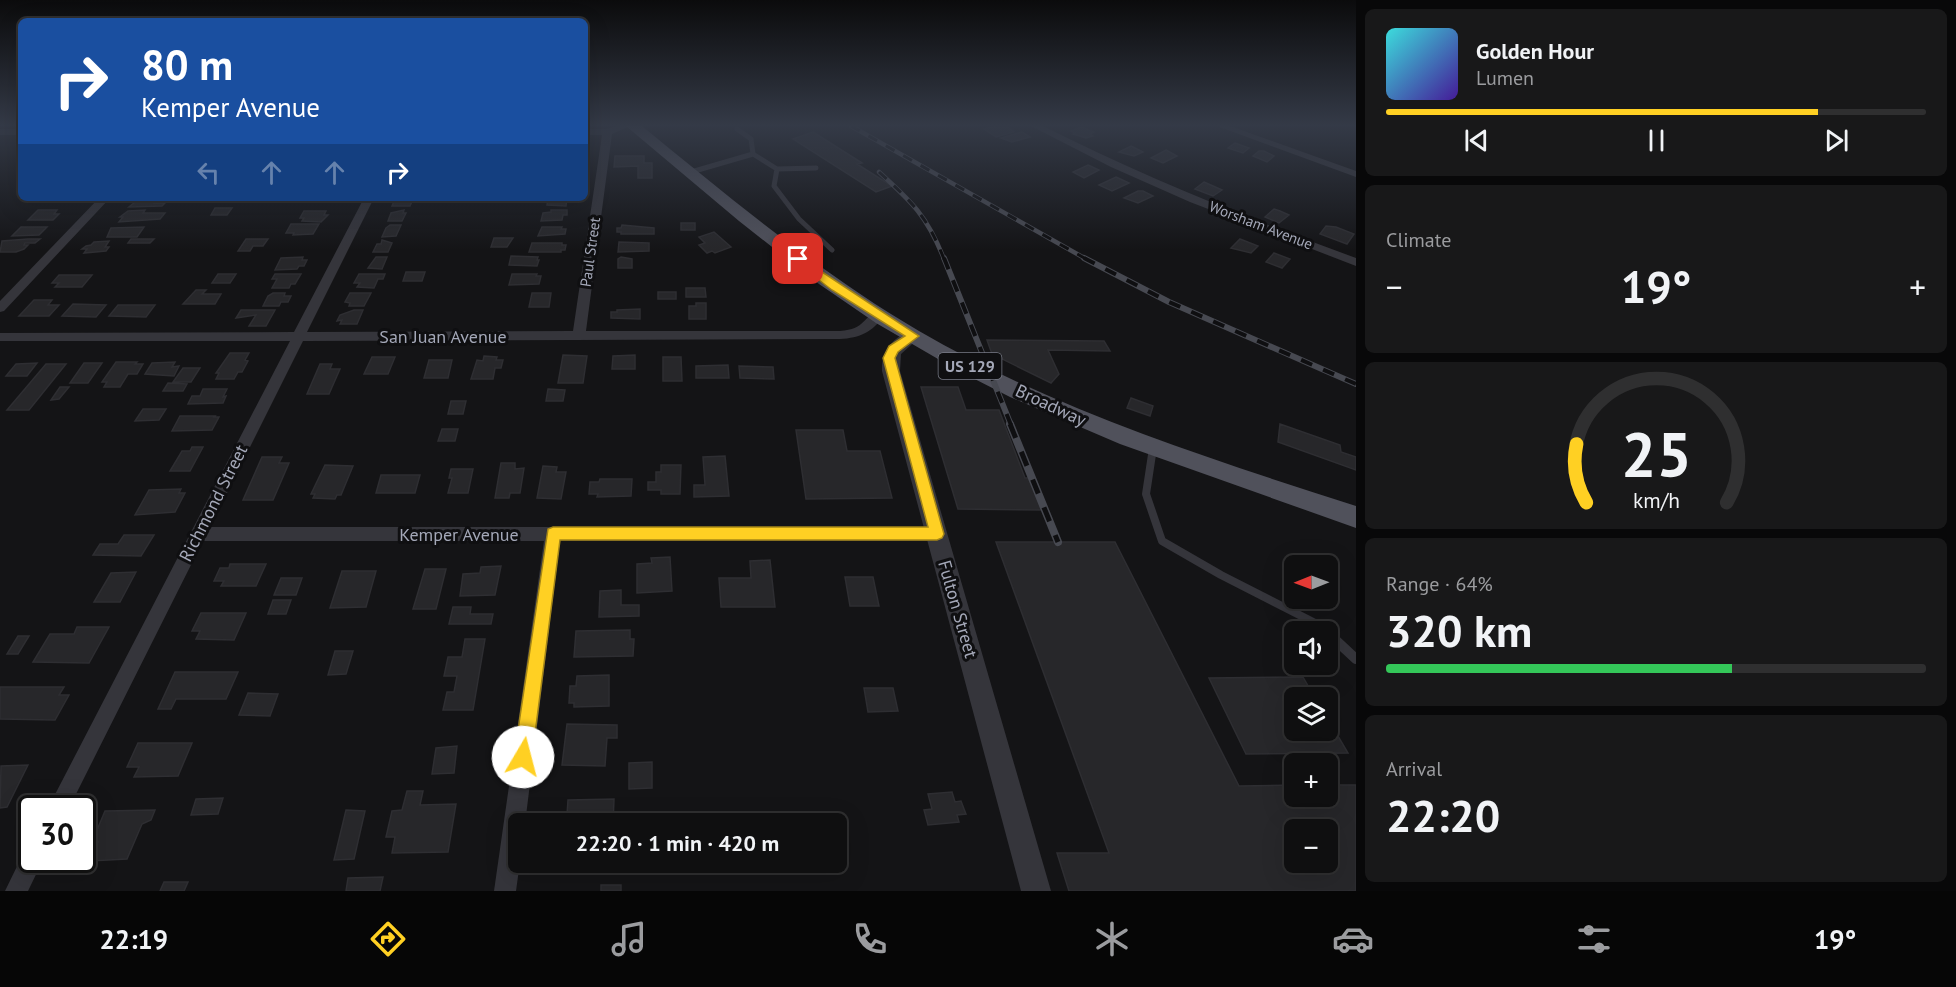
<!DOCTYPE html>
<meta charset="utf-8">
<style>
:root{--surface:#0f0f10;--page:#181819;--text:#f1f3f6;--muted:#9b9c9f;--line:#2f2f30;--accent:#ffd023}
body{margin:0;font-family:"PT Sans",sans-serif;background:var(--page);color:var(--text);height:100vh;display:flex;flex-direction:column;font-size:22px;white-space:nowrap}
*{box-sizing:border-box;margin:0}
p{font-size:20px;color:var(--muted)}
.icon{flex:none;width:33px;height:33px;fill:none;stroke:currentColor;stroke-width:2;stroke-linecap:round;stroke-linejoin:round}
.map{position:relative;flex:1;overflow:hidden}
.sheet{display:flex;flex-direction:column;gap:9px;padding:9px;background:#080809;width:600px}
.sheet>*{flex:none}
.banner{position:absolute;left:18px;top:18px;width:570px;height:183px;border-radius:9px;box-shadow:0 6px 24px #0002,0 0 0 2px var(--line);background:#1a4fa0;color:#fff;overflow:hidden}
.needle{width:39px;rotate:269deg}
.fabs{position:absolute;left:1284px;top:555px;display:grid;gap:12px}
.fabs a{display:grid;place-items:center;width:54px;height:54px;border-radius:9px;background:var(--surface);box-shadow:0 6px 24px #0002,0 0 0 2px var(--line);font-size:30px}
.speed{position:absolute;left:18px;top:795px;display:flex;gap:12px;font-size:30px;font-weight:700;text-align:center}
.speed>*{display:grid;place-content:center;width:78px;height:78px;border-radius:50%;background:var(--surface);box-shadow:0 6px 24px #0002,0 0 0 2px var(--line);line-height:1}
.speed .limit{border:3px solid #111;border-radius:9px;background:#fff;color:#111}
.pin{position:absolute;display:grid;place-items:center;width:51px;height:51px;color:#fff;margin:-26px;border-radius:12px;box-shadow:0 3px 9px #0006}
.me{position:absolute;width:66px;margin:-33px;rotate:8deg;stroke-linejoin:round;filter:drop-shadow(0 0 4px #0008)}
.turn{display:flex;align-items:center;gap:21px;height:126px;padding:0 24px;font-size:27px}
.turn .icon{width:78px;height:78px;stroke-width:2.5}
.turn b{display:block;font-size:42px;line-height:51px}
.lanes{display:flex;align-items:center;height:57px;padding:0 24px;background:#0003;justify-content:center;gap:30px;direction:ltr}
.lanes .off{opacity:.35}
.big{font-size:45px;font-weight:800;line-height:1.1}
.sheet .widget{flex:1;display:flex;flex-direction:column;justify-content:center;gap:9px;min-width:0;padding:0 21px;border-radius:9px;background:var(--page)}
.sheet .dial{align-items:center;gap:0}
.dial svg{height:156px;overflow:visible;fill:none;stroke:var(--line);stroke-width:7;stroke-linecap:round;text-anchor:middle}
.dial text{fill:var(--text);stroke:none}
.song{display:flex;align-items:center;gap:18px}
.cover{width:72px;height:72px;border-radius:9px;background:linear-gradient(135deg,hsl(180 70% 55%),hsl(260 70% 35%))}
.played{height:6px;border-radius:3px;background:linear-gradient(90deg,var(--accent) 80%,var(--line) 80%)}
.keys{display:flex;justify-content:space-around;direction:ltr}
.heat{display:flex;justify-content:space-between;align-items:center;font-size:33px;direction:ltr}
.charge{height:9px;border-radius:4px;background:linear-gradient(90deg,#34c759 64%,var(--line) 0)}
.trip{position:absolute;left:508px;top:813px;width:339px;height:60px;border-radius:9px;background:var(--surface);box-shadow:0 6px 24px #0002,0 0 0 2px var(--line);font-weight:800;line-height:60px;text-align:center}
.dock{display:flex;height:96px;justify-content:space-around;align-items:center;background:#060606;color:var(--muted)}
.dock .icon{width:42px;height:42px}
.dock .current{color:var(--accent)}
.dock b{font-size:27px;color:var(--text)}
main{display:flex;flex:1;min-height:0}
.map>svg:first-child{display:block}
.building{fill:#27272a;stroke:#2e2e32;stroke-width:1.5;fill-rule:evenodd}
.lines{fill:none;stroke-linecap:round;stroke-linejoin:round}
.service-far2{stroke:#35353b;stroke-width:5}
.service-far1{stroke:#35353b;stroke-width:8}
.service{stroke:#35353b;stroke-width:10}
.minor{fill:#35353b;fill-rule:evenodd}
.tertiary{fill:#35353b;fill-rule:evenodd}
.primary{fill:#50515b;fill-rule:evenodd}
.rail-far2-casing{stroke:#474951;stroke-width:4.5}
.rail-far1-casing{stroke:#474951;stroke-width:6}
.rail-casing{stroke:#474951;stroke-width:8}
.rail-far2{stroke:#0f0f11;stroke-width:3;stroke-dasharray:10;stroke-linecap:butt}
.rail-far1{stroke:#0f0f11;stroke-width:4;stroke-dasharray:12;stroke-linecap:butt}
.rail{stroke:#0f0f11;stroke-width:5;stroke-dasharray:15;stroke-linecap:butt}
.route{fill:#ffd023;stroke:#a68717;stroke-width:1.5}
.labels{text-anchor:middle;dominant-baseline:central;stroke-width:6;stroke-linejoin:round;paint-order:stroke}
.far-street-label{font-size:15px;fill:#a4a8b8;stroke:#0f0f11}
.shield{fill:#0f0f11;stroke:#777a86;stroke-width:1.5}
.shield-label{font-size:16px;font-weight:bold;fill:#a4a8b8}
.street-label{font-size:18px;fill:#a4a8b8;stroke:#0f0f11}
</style>
<main>
<div class="map">
<svg width="1356" height="891" viewBox="0 0 1356 891">
<rect width="100%" height="100%" fill="#141416"/>
<path class="building" d="M996 126H1007L1014 132 996 137 984 129Z
M1081 127 1094 132 1090 134 1093 136 1086 138 1073 134 1075 133 1071 131Z
M813 132 862 163 857 164 892 186 876 192 793 139Z
M1022 132 1030 137 1012 142 1001 138Z
M1235 143 1249 148 1243 153 1228 148Z
M1131 146 1143 152 1134 156 1119 152Z
M1166 150 1177 156 1163 163 1151 158Z
M1259 151H1264L1274 156 1267 162 1253 156Z
M615 156H644V163H652V178H638V166L614 167Z
M1088 165 1099 170 1084 178 1073 172Z
M1116 177 1129 183 1112 191 1099 185Z
M1204 182 1222 190 1213 196 1195 189Z
M1138 191H1143L1153 196 1138 203 1124 198Z
M140 198H157L154 203H165L162 206 129 207Z
M417 198 413 199 410 206H392L395 199Z
M567 198 566 206 547 205 548 199Z
M215 208H232L227 215H211Z
M1274 209 1280 211 1289 215 1279 223 1265 217Z
M38 210H57L54 214H59L53 220H28Z
M145 210 143 213H165L160 219 119 222 123 217H120L128 211Z
M404 210 403 213H406L402 221H388L391 213Z
M551 210H567V215H563L562 220 541 221 543 213 551 212Z
M304 211H326L324 215H328L321 222 302 221 304 218H300Z
M681 223H695V230H681Z
M291 224H319L313 234 293 235 294 233H286Z
M390 225H401L396 236 382 237 386 228Z
M622 225 654 228V234H621V232H617V228H621Z
M1326 226 1336 227 1354 234 1347 244 1320 234Z
M21 227H47L39 235 12 236Z
M144 227 137 237H107L111 228Z
M542 227H562L561 229H566L565 234 538 236Z
M714 232 731 247 715 253 712 251 707 253 699 245 705 243 699 237Z
M494 238H513L507 247H491Z
M28 239H40L35 243H25L24 245H28L24 249 16 252H0L2 241Z
M131 239H154L150 243H128Z
M246 239H268L263 246H253L250 251H238Z
M1240 239 1258 246 1251 253 1231 248Z
M382 240 392 243 388 252H373L377 244H381Z
M109 241 105 247H109L106 251 84 253 87 249H82L86 246 91 245 94 242Z
M619 242 649 243V251L618 252Z
M532 243H562V245H566L565 250H561V252H529Z
M1274 253 1290 259 1282 268 1266 262Z
M511 256 538 257 537 260H539L537 266 509 265Z
M303 257 302 260H307L304 266H299L297 269 275 270 281 258Z
M376 257H387L382 269 368 268Z
M621 257 632 259V268H618V259Z
M406 272H425L422 281H403Z
M218 274H236L230 283H212Z
M275 274H301L295 284H291L289 288H272L277 279H272Z
M359 274H385L383 279H378L374 288 357 287 360 283H354Z
M512 274H537L536 276H541L539 284 509 285Z
M59 275H92L82 287H55L59 283H52Z
M686 288H705L706 297H686Z
M196 290H206L202 294H221L215 304H183Z
M658 292H676V299H658Z
M273 293H285L284 296H291L288 302H281L279 306H263L268 296Z
M350 293H371L364 306H349L350 303 345 302Z
M532 293H551L549 307H529Z
M34 300H52L48 305H59L49 316H19Z
M696 303H706V319H689V306H696Z
M73 304 106 305 96 317 62 316Z
M118 305H155L146 317 109 316Z
M640 309V319L611 318V312H617V310Z
M241 310H275L266 326H249L256 315 236 318Z
M354 310H363L357 324H340L342 320 337 321 340 315Z
M987 340 1104 341 1110 351 1048 350 1059 374 1051 383 992 354Z
M230 353H249L245 360 248 361 242 372H238L234 379H216L219 373H216Z
M563 355 587 356 583 383H558Z
M635 355V369H612L613 356Z
M484 356 497 357 496 360H503L501 368H495L493 379H471L477 360 483 361Z
M372 357H395L388 374H364Z
M663 357H681L682 381H663Z
M429 360H452L448 378H424Z
M116 362H137L135 364H143L137 374H128L120 387H104L107 382H102Z
M175 362 172 367 179 366 174 376 145 374 152 363Z
M37 363 27 376H6L16 364Z
M84 363H102L88 383H70Z
M46 364H66L29 410H7Z
M320 364H332L330 369H340L329 394H307Z
M728 365 729 378H696V366Z
M739 366 773 367 774 379 740 378Z
M183 368H200L191 382H173Z
M168 383 187 384 183 391H163Z
M60 387H69L59 399 51 400Z
M921 387H958L966 410H999L1025 478H1032L1044 510 958 509Z
M203 389H227L223 397 226 396 223 403 188 404 192 396H200Z
M548 389 565 390 563 401H546Z
M1131 398 1153 406 1150 416 1127 408Z
M451 401H466L463 414H448Z
M143 409H166L159 420 135 421Z
M180 416H215L214 417H219L212 430 172 431Z
M1280 424 1340 445 1341 452 1356 457V470L1278 442Z
M442 429H458L455 441H438Z
M796 430H843L847 451H880L892 498 806 499Z
M192 447H203L190 471H170L182 451H190Z
M725 456 729 496 694 497V485H705L703 457Z
M262 457H282L279 463H289L273 500H243Z
M501 463H515V469L524 468 520 493H510L509 498H495Z
M325 465 353 466 341 495H337L335 499 313 498 315 494H311Z
M661 465H681L680 494H661V490H648V482H656V472H661Z
M543 466 557 467 556 472H566L561 499 537 498Z
M451 469H473L468 493H448L452 478H449Z
M381 475H420L415 493H376Z
M600 479H632L631 496 597 497 598 494H589L590 482H599Z
M181 489 179 493H185L175 512 135 515 149 490Z
M124 535H154L141 556 93 555 100 544H118Z
M996 542H1115L1239 786 1294 785V796H1328V785H1356V891H1069L1057 853H1109ZM1294 830H1328V862H1294Z
M670 557 672 591 637 593V564L652 563 651 558Z
M770 560 775 607H721L719 578H751L750 561Z
M230 564H266L256 586H221L224 581H214L220 568H229Z
M501 566 495 595 460 596 463 574 480 573 481 567Z
M425 569H446L436 609H413Z
M342 571H376L366 607 330 608Z
M136 572 120 602H94L111 573Z
M845 577H873L879 606H850Z
M281 578H302L296 595H274Z
M621 590V605H639V616L599 617 600 591Z
M273 600H291L286 614H268Z
M453 607H471L470 614H493L491 624H449Z
M201 613H246L234 640 196 639 200 631H192Z
M77 627H109L89 663 33 662 50 634H74Z
M630 630V639H634L633 656 574 657 576 631Z
M18 636H29L18 654H7Z
M465 639H485L473 710H443L447 692H454L457 676H444L448 657H462Z
M335 651H353L346 674 328 675Z
M175 672H238L226 699H176L171 709H158Z
M609 675V706L574 707V703H569L570 686H576L577 676Z
M1303 677 1315 698H1294V730H1328V719L1348 753 1246 754 1209 678Z
M0 687H64L59 695H69L55 720 0 719Z
M864 688H893L898 711 868 712Z
M248 693 278 694 270 716 239 715Z
M567 724 617 725V738H607L605 766 562 765Z
M138 743H192L178 776 134 777 139 767H127Z
M457 746 454 773 432 774 436 748Z
M652 762V788L629 789V763Z
M28 765 7 807 0 808 1 766Z
M407 791H423L420 805 456 804 448 852 392 853 395 837H386L392 811 402 810Z
M952 792 955 802 961 801 966 814 957 815 959 822 928 825 924 810 932 809 928 794Z
M223 798 218 814 191 815 196 799Z
M614 799 613 824H557V816L567 815 568 800Z
M155 810 151 820 142 824 127 859 90 861 98 842H92L105 811Z
M346 810 365 811 354 859 334 860Z
M383 877 380 891H346L348 878Z
M164 882H188L184 891H160Z
M601 885H621V891H601Z"/>
<g class="lines">
<path class="service-far2" d="M737 129 751 139 753 154
M777 169 774 186 799 219 832 250
M691 172 753 154 777 169 816 168"/>
<path class="service-far1" d="M1153 448 1146 494 1162 541 1221 575 1319 625 1326 632"/>
<path class="service" d="M1328 633 1356 659"/>
<path class="minor" d="M617 126H630L612 134 586 331H840C866 329 862 317 878 311L884 315C873 332 860 338 840 339L303 341 210 527H937L943 529 945 534 943 539 937 541H560L525 824H519L520 862 516 891H494L544 541H203L69 808H48L290 341H0V333L294 332 364 198H374L307 332 573 331 602 135H585V129H606Z
M1031 126H1043C1144 177 1249 219 1356 258V266L1190 202 1111 167Z
M1217 126H1230L1356 171V177Z
M0 129H21V135H0Z
M99 198H110L4 311 0 312V301Z
M32 849V860H43L28 891H5L24 852Z"/>
<path class="tertiary" d="M913 330 919 332 921 336 901 354 900 371 1051 891H1021L882 371C881 351 894 336 913 330Z"/>
<path class="primary" d="M626 126H642C730 198 820 273 919 331 1055 410 1207 458 1356 506V528L1120 444 1010 397 957 370 876 323 819 284 739 221Z"/>
<g class="rail-far2-casing">
<path id="rail-far2" d="M851 126 1086 259
M879 172C913 203 927 216 944 259"/>
</g>
<g class="rail-far1-casing">
<path id="rail-far1" d="M944 258 1011 425
M1084 258 1169 302 1356 384"/>
</g>
<g class="rail-casing">
<path id="rail" d="M1010 424 1058 542"/>
</g>
<use href="#rail-far2" class="rail-far2"/>
<use href="#rail-far1" class="rail-far1"/>
<use href="#rail" class="rail"/>
</g>
<linearGradient id="sky" x2="0" y2="1"><stop stop-color="#0b0b0c"/><stop offset="0.5" stop-color="#343a47"/><stop offset="1" stop-color="#343a47" stop-opacity="0"/></linearGradient>
<rect width="1356" height="250" fill="url(#sky)"/>
<path class="route" d="M798 256 919 336 898 352 895 358 944 534 942 538 937 540H560L532 757 530 763 523 766 516 763 514 757 548 529 553 527H928L883 358 889 346 905 336 832 290 794 261 793 259Z"/>
<g class="labels">
<g class="far-street-label">
<text transform="translate(1261 225) rotate(21)">Worsham Avenue</text>
<text transform="translate(590 252) rotate(-82)">Paul Street</text>
</g>
<rect class="shield" x="938.5" y="353" width="63" height="26" rx="4.5"/>
<g class="shield-label">
<text x="970" y="366">US 129</text>
</g>
<g class="street-label">
<text x="443" y="336">San Juan Avenue</text>
<text transform="translate(1051 405) rotate(25)">Broadway</text>
<text transform="translate(213 503) rotate(-63)">Richmond Street</text>
<text x="459" y="534">Kemper Avenue</text>
<text transform="translate(958 609) rotate(74)">Fulton Street</text>
</g>
</g>
</svg>
<div class="fabs">
<a><svg class="needle" viewBox="-14 -14 28 28"><path d="M0-13l5 13h-10z" fill="#e53935"/><path d="M0 13l5-13h-10z" fill="#9b9c9f"/></svg></a>
<a><svg class="icon" aria-label="sound" viewBox="0 0 24 24"><path d="M4 9h4l5-4v14l-5-4H4zM17 9q2 3 0 6"/></svg></a>
<a><svg class="icon" aria-label="layers" viewBox="0 0 24 24"><path d="M12 4l9 5-9 5-9-5zM3 14l9 5 9-5"/></svg></a>
<a>+</a>
<a>−</a>
</div>
<div class="speed"><div class="limit">30</div></div>
<div class="pin" style="left:798px;top:259px;background:#d93025"><svg class="icon" aria-label="arrive" viewBox="0 0 24 24"><path d="M6 21V4h12l-3 4 3 4H6"/></svg></div>
<svg class="me" style="left:523px;top:757px" viewBox="-20 -20 40 40"><circle r="19" fill="#fff"/><path d="M0-13L10 11 0 6-10 11z" fill="#ffd023"/></svg>
<div class="trip">22:20 · 1 min · 420 m</div>
<div class="banner">
<div class="turn"><svg class="icon" aria-label="right" viewBox="0 0 24 24"><path d="M7 20v-9h11M14 6l5 5-5 5"/></svg><div><b>80 m</b>Kemper Avenue</div></div>
<div class="lanes"><svg class="icon off" aria-label="left" viewBox="0 0 24 24"><path d="M17 20v-9H6M10 6l-5 5 5 5"/></svg><svg class="icon off" aria-label="ahead" viewBox="0 0 24 24"><path d="M12 20V5M6 11l6-6 6 6"/></svg><svg class="icon off" aria-label="ahead" viewBox="0 0 24 24"><path d="M12 20V5M6 11l6-6 6 6"/></svg><svg class="icon" aria-label="right" viewBox="0 0 24 24"><path d="M7 20v-9h11M14 6l5 5-5 5"/></svg></div>
</div>
</div>
<section class="sheet">
<div class="widget">
<div class="song"><i class="cover"></i><div><b>Golden Hour</b><p>Lumen</p></div></div>
<div class="played"></div>
<div class="keys"><svg class="icon" aria-label="previous" viewBox="0 0 24 24"><path d="M18 5L8 12l10 7zM5 5v14"/></svg><svg class="icon" aria-label="pause" viewBox="0 0 24 24"><path d="M8 5v14M16 5v14"/></svg><svg class="icon" aria-label="next" viewBox="0 0 24 24"><path d="M6 5l10 7-10 7zM19 5v14"/></svg></div>
</div>
<div class="widget"><p>Climate</p>
<div class="heat"><a>−</a><b class="big">19°</b><a>+</a></div>
</div>
<div class="widget dial"><svg viewBox="0 0 100 80">
<path d="M14 69A42 42 0 1 1 86 69"/>
<path d="M14 69A42 42 0 0 1 9 39" stroke="#ffd023"/>
<text x="50" y="56" font-size="32" font-weight="700">25</text>
<text x="50" y="72" font-size="11">km/h</text>
</svg></div>
<div class="widget"><p>Range · 64%</p><b class="big">320 km</b><div class="charge"></div></div>
<div class="widget"><p>Arrival</p><b class="big">22:20</b></div>
</section>
</main>
<nav class="dock">
<b>22:19</b>
<svg class="icon current" aria-label="directions" viewBox="0 0 24 24"><path d="M12 3l9 9-9 9-9-9zM9 14v-3h6M13 9l2 2-2 2"/></svg>
<svg class="icon" aria-label="music" viewBox="0 0 24 24"><path d="M9 18V5l10-2v13"/><circle cx="6" cy="18" r="3"/><circle cx="16" cy="16" r="3"/></svg>
<svg class="icon" aria-label="phone" viewBox="0 0 24 24"><path d="M5 4h4l2 5-3 2q2 4 5 5l2-3 5 2v4C11 20 4 13 5 4z"/></svg>
<svg class="icon" aria-label="climate" viewBox="0 0 24 24"><path d="M12 3v18M4 7l16 10M4 17L20 7"/></svg>
<svg class="icon" aria-label="car" viewBox="0 0 24 24"><path d="M5 17H2v-5l4-1 3-4h7l3 4 3 1v5h-3M9 17h6M6 11h13"/><circle cx="7" cy="17" r="2"/><circle cx="17" cy="17" r="2"/></svg>
<svg class="icon" aria-label="filters" viewBox="0 0 24 24"><path d="M4 7h16M4 17h16"/><circle cx="9" cy="7" r="2"/><circle cx="15" cy="17" r="2"/></svg>
<b>19°</b>
</nav>
